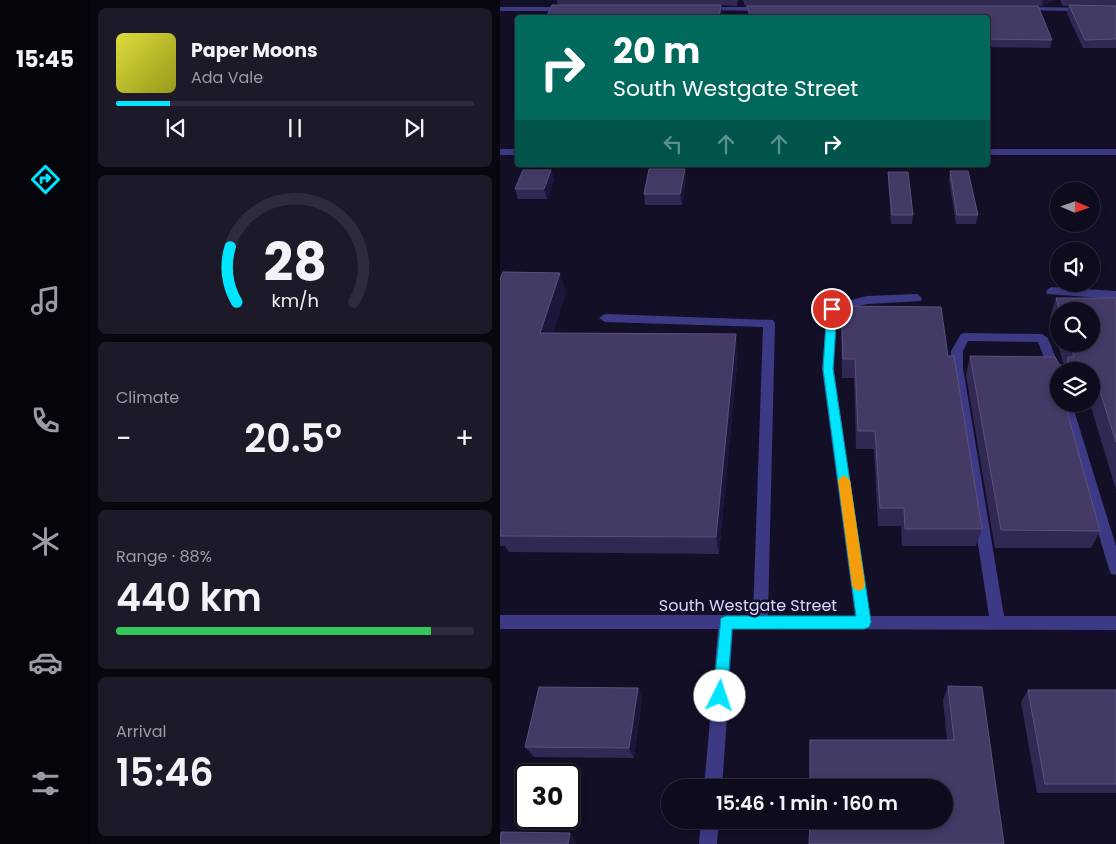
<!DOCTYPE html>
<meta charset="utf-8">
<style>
:root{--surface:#0e0b1c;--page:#1c1929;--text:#f1f3f6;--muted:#9b9ba3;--line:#2e2b3b;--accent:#00e5ff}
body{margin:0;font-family:Poppins,sans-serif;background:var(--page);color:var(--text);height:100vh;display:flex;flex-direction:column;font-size:19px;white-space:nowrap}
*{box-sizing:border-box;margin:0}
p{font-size:16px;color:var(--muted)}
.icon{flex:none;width:28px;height:28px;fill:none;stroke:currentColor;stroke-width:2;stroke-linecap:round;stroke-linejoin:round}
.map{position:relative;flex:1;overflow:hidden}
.panel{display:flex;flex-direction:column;gap:8px;padding:8px;background:#08060f;width:410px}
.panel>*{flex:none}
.banner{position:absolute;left:15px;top:15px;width:475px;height:152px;border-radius:5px;box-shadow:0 2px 8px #0003,0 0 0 1px var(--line);background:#00695c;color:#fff;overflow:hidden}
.needle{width:32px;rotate:92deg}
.tools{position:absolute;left:550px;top:182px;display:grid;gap:10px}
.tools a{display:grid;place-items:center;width:50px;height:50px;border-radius:50%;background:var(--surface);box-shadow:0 2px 8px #0003,0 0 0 1px var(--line);font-size:25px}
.speed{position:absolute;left:15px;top:764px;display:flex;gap:10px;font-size:25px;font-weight:700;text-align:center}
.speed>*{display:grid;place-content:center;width:65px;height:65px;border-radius:50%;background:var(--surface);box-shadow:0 2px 8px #0003,0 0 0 1px var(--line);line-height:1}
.speed .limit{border:2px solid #111;border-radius:8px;background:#fff;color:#111}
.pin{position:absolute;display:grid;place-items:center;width:42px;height:42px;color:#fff;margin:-21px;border:2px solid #fff;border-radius:50%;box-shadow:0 1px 5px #0007}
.me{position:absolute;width:55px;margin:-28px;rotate:4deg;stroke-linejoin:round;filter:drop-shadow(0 0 4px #0008)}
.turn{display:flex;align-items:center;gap:18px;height:105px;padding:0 15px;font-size:22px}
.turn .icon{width:65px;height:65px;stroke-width:2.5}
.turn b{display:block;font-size:35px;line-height:42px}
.lanes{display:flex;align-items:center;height:48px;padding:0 15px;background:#0003;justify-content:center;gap:25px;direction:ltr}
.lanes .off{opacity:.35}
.big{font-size:38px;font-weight:600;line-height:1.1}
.panel .card{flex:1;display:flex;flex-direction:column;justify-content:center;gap:8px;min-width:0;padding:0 18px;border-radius:8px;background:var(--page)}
.panel .dial{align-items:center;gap:0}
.dial svg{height:130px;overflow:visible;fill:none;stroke:var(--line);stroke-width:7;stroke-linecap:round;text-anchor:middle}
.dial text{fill:var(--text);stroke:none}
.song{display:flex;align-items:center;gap:15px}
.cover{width:60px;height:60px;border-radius:8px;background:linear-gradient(135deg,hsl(60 70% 55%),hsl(60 70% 35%))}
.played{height:5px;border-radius:2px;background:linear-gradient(90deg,var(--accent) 15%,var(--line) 15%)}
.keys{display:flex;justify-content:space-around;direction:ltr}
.heat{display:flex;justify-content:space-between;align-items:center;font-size:28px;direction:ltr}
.charge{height:8px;border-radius:4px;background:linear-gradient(90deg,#34c759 88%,var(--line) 0)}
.trip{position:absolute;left:161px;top:779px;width:292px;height:50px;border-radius:25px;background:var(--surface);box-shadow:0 2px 8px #0003,0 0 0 1px var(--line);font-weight:600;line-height:50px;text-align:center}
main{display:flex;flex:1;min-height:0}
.menu{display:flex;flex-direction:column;width:90px;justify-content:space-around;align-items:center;background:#06040b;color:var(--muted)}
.menu .icon{width:35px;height:35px}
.menu .selected{color:var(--accent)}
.menu b{font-size:22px;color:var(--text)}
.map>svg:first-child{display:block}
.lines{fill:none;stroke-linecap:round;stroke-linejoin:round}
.minor{fill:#3d3a85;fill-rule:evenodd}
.wall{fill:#312854;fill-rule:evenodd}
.shaded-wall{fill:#1d163a}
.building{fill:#433a66;stroke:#5a527e}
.route{fill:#00e5ff;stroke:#0095a6}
.slow{fill:#f59e0b}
.labels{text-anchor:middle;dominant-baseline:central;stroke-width:5;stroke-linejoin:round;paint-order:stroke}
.near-street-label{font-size:16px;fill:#d9d4ff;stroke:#130f26}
</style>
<main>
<nav class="menu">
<b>15:45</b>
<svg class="icon selected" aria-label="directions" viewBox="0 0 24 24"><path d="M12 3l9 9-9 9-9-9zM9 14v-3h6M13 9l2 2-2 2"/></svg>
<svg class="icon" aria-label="music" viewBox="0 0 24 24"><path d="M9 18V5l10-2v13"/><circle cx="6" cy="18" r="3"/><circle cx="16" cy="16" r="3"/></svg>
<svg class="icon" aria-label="phone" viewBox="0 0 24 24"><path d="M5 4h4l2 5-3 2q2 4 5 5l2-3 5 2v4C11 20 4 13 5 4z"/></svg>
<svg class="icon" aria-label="climate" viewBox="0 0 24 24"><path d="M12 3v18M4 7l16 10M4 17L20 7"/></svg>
<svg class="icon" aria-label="car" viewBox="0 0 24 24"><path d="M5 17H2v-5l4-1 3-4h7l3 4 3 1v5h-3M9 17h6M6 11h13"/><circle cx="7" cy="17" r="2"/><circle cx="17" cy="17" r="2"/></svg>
<svg class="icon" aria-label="filters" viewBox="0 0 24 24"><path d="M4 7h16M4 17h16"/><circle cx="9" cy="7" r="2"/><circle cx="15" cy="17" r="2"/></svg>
</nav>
<section class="panel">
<div class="card">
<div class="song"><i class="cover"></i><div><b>Paper Moons</b><p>Ada Vale</p></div></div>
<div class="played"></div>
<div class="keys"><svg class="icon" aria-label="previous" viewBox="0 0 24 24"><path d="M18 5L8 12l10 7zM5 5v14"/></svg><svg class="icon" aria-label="pause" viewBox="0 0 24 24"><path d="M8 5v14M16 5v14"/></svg><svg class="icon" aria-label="next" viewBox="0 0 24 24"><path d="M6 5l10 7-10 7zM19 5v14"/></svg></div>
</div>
<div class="card dial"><svg viewBox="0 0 100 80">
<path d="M14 69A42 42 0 1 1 86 69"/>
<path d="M14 69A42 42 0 0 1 10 35" stroke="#00e5ff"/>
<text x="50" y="56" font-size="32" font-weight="700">28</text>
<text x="50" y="72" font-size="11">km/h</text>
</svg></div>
<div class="card"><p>Climate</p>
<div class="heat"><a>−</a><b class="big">20.5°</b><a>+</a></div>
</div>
<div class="card"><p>Range · 88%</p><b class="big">440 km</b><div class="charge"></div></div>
<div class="card"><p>Arrival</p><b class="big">15:46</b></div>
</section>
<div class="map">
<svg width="616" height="844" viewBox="0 0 616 844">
<rect width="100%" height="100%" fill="#130f26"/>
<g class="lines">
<path class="minor" d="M0 7H66L69 9 66 11H0Z
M206 7H264L267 9 264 11 204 10 203 9Z
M524 7 616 8V12L522 10 521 9Z
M0 149H18V155H0Z
M488 149H616V155H488Z
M551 287 616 291V299L547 294 546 291Z
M417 294 422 298 421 301 367 304 337 311 334 369 370 616H489L451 368V351L461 334 465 333 542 334 548 338 561 371H559V385L553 381 538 342 468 341 463 351V368L504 616H616V630L233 629 222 788H204L218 629H0V615H253L263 327 105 322 99 318 105 314 273 320 275 323 268 615 355 616 322 369 327 309 328 306 367 296Z
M560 404H572L616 546V575L611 574 609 569Z
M201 820H219L217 844H199Z"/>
</g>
<path class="wall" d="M57 0H238L237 6 221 5 222 13 221 18H46L58 5Z
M243 0H555L542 6H538L552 40 550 48 488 47V18H249L248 14 247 6H477H245Z
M560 0H616V48H583L567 14 569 6H563Z
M185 169 186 180 182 205H145L144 194Z
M51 170 54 180 47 199H18L15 189Z
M450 171 478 215 476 224H456L449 180Z
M388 172 413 215 412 224H391L388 180Z
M0 279 66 292 53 333 238 353 219 554 9 552 5 546H0Z
M556 298H616V490L591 407H575L573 404H591V371H559V404L600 531 591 548H495L466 375 470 356 559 364 564 366 550 317ZM559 311H591V344H559Z
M341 306 448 356 482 529 476 546H402L401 526H378L374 449H356L354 378H342L341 325Z
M448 686 504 844 447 740 443 700Z
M138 688 142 699 134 758 34 757 25 747Z
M528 690H616V793H537L521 702Z"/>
<path class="shaded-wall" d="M543 0H555L542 6Z
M221 5 222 13 221 18H219Z
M185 169 186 180 182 205 180 194Z
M51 170 54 180 47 199 44 189Z
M60 273 66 292 47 352 40 333Z
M236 334 238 353 219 554 216 537Z
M138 688 142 699 134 758 129 748Z
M70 833 76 840V844H68Z"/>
<path class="building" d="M52 5H221L219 18H46Z
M569 5 616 6V39L585 40Z
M247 6H538L552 40 488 39V18H251Z
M149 169H185L180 194H144Z
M23 170H51L44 189H15Z
M450 171H468L478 215H457Z
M388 172H408L413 215H392Z
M3 272 60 273 40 333 236 334 216 537 0 536 1 529H0V279Z
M556 298H616V442L599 388H591V371H559V404H565L600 531 501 530 470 356 555 357 559 364 567 368 568 357H574L570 344H591V311H560Z
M341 306 441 307 448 356H454L482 529H405L404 508H380L375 431H358L355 359H343Z
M448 686 482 687 504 844H309L310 820H445V788H310V740H454Z
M39 687 138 688 129 748 25 747Z
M528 690H616V784H545Z
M1 832 70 833 68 844H0Z"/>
<path class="route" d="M332 306 337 309 333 369 371 622 369 627 364 629H232L227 696 225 701 220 703 215 701 213 696 221 618 226 616H356L323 369 327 309Z"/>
<path class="slow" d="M344 475 350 480 365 585 363 589 359 591 354 589 352 585 338 480Z"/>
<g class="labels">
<g class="near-street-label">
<text x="248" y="605">South Westgate Street</text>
</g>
</g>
</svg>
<div class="tools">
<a><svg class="needle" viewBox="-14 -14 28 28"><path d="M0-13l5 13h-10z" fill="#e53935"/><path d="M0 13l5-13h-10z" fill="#9b9ba3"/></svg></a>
<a><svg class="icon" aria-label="sound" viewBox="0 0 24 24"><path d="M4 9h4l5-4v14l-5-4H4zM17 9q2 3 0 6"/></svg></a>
<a><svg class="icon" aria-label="search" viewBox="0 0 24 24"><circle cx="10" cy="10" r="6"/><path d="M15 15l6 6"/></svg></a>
<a><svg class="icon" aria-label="layers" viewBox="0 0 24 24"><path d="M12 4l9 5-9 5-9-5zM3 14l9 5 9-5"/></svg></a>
</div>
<div class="speed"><div class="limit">30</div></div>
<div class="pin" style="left:332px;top:309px;background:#d93025"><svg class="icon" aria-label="arrive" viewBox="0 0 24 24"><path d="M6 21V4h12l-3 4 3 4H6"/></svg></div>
<svg class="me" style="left:220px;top:696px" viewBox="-20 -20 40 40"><circle r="19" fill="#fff"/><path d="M0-13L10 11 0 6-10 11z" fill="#00e5ff"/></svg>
<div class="trip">15:46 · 1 min · 160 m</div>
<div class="banner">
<div class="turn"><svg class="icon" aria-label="right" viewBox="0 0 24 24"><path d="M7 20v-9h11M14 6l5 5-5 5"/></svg><div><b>20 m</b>South Westgate Street</div></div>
<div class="lanes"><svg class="icon off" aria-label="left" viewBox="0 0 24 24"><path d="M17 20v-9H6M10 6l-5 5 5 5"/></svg><svg class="icon off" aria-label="ahead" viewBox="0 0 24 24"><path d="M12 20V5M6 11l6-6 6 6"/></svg><svg class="icon off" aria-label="ahead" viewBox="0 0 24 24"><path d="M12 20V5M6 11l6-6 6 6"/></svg><svg class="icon" aria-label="right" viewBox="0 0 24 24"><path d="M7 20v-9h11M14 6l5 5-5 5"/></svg></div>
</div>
</div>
</main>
